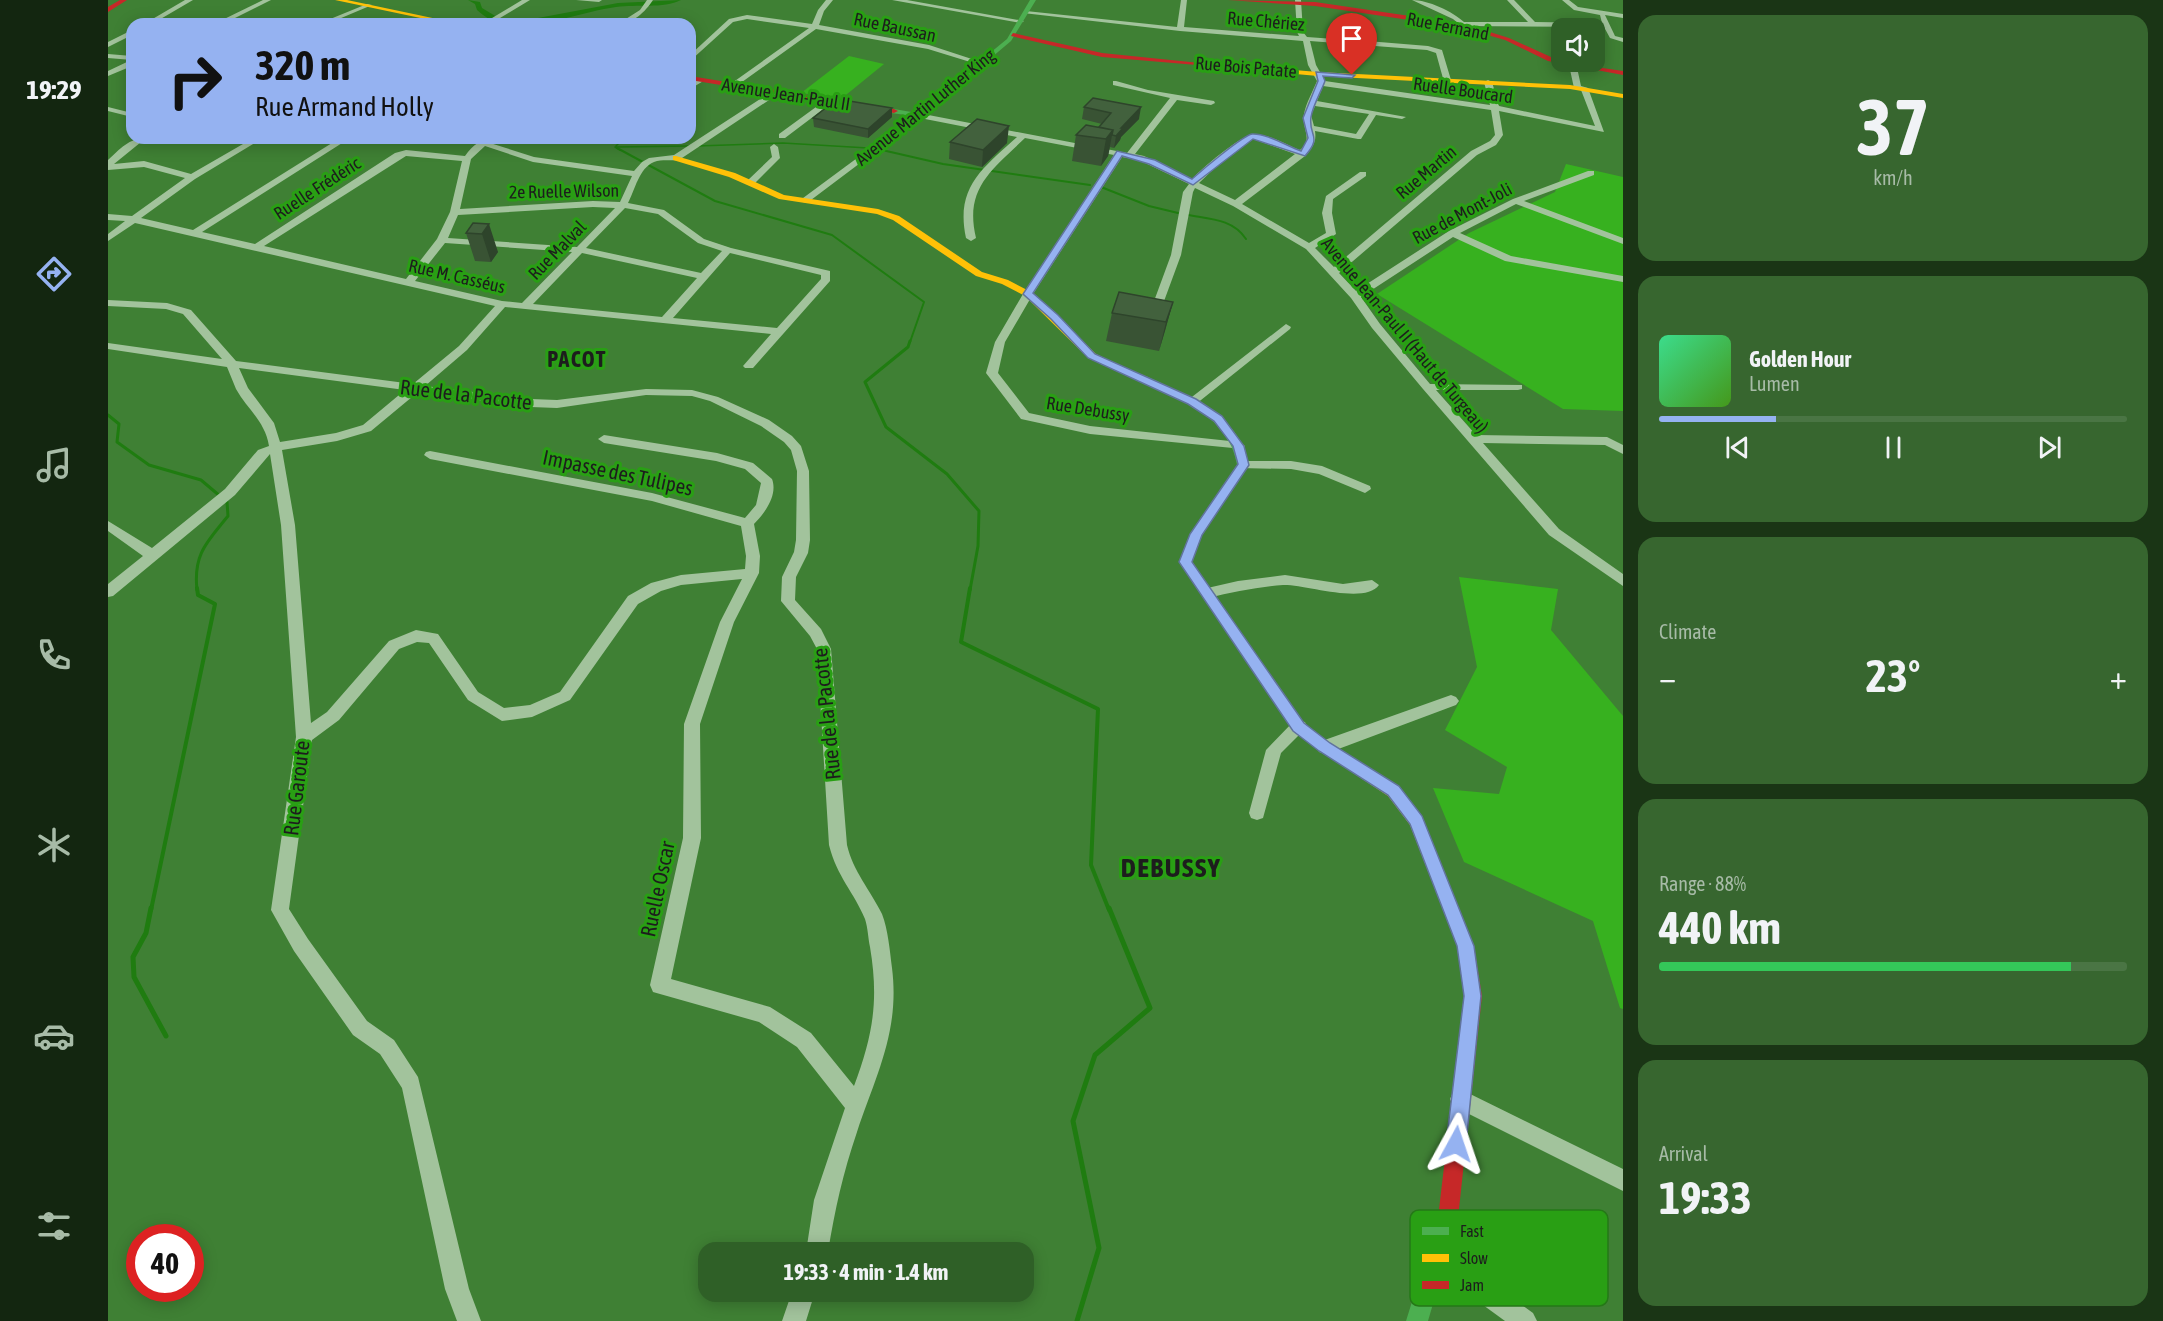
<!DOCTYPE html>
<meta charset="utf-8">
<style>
:root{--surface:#2f6027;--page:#37662f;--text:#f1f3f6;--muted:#a7bba7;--line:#4a7544;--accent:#95b2f1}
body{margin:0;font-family:"Asap Condensed",sans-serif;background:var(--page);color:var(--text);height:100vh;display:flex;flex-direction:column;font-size:22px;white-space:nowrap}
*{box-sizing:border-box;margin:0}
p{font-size:20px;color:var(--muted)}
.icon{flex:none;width:33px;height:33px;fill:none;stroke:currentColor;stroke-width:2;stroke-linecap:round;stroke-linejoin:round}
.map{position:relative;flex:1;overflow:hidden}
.drawer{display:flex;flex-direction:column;gap:15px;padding:15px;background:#1a3515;width:540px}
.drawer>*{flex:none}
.hud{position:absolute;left:18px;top:18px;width:570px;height:126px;border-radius:18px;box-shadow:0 3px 15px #0003;background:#95b2f1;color:#111;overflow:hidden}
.controls{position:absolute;left:1443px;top:18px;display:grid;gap:12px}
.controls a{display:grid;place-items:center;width:54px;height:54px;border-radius:12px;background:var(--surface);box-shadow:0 3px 15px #0003;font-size:30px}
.speed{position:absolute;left:18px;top:1224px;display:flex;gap:12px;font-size:30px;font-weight:700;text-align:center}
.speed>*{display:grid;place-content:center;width:78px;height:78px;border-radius:50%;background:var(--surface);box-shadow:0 3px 15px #0003;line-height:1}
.speed .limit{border:9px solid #d22;background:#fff;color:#111}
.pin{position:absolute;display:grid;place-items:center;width:51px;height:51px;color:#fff;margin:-62px -26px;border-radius:50% 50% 50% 0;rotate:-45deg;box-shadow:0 0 6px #0007}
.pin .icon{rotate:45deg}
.me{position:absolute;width:66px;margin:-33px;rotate:5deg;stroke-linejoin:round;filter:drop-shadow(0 0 4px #0008)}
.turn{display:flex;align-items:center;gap:21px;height:126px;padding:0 30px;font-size:27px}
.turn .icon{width:78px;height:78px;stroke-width:2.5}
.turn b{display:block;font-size:42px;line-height:51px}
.big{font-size:45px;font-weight:700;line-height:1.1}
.drawer .card{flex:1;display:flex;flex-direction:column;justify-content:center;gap:9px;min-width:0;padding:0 21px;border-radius:18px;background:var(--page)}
.drawer .dial{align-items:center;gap:0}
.dial b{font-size:78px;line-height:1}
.song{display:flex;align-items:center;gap:18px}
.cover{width:72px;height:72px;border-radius:9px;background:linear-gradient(135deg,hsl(150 70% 55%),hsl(100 70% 35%))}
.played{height:6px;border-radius:3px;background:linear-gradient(90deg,var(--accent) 25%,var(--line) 25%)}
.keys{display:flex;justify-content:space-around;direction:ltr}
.heat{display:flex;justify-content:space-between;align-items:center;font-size:33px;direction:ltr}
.charge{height:9px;border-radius:4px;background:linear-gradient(90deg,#34c759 88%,var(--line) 0)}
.trip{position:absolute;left:590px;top:1242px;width:336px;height:60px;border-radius:18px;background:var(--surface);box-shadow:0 3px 15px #0003;font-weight:700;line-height:60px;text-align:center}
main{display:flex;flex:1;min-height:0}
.tab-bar{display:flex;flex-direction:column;width:108px;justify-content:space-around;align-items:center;background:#132610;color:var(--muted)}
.tab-bar .icon{width:42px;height:42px}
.tab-bar .selected{color:var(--accent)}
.tab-bar b{font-size:27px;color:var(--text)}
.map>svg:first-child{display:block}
.green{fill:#37b11f}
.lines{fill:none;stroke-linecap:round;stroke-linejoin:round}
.stream-far4{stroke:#1f7c10;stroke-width:1.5}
.stream-far3{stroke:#1f7c10;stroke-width:2}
.stream-far2{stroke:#1f7c10;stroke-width:3}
.stream-far1{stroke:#1f7c10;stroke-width:4}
.stream{stroke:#1f7c10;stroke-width:5}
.canal{fill:#1f7c10;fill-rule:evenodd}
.street{fill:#a2c39c;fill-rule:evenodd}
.fast{fill:#4caf50;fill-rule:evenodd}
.slow{fill:#ffc107;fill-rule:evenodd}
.jam{fill:#c62828;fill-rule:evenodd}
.wall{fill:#395334}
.shaded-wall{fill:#2e442b}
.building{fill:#42613d;stroke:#2e442b;stroke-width:1.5}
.route{fill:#95b2f1;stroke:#61749d;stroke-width:1.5}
.labels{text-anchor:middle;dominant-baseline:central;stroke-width:6;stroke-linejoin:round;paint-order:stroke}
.far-street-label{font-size:18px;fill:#1d1d1d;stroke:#299f14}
.street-label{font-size:21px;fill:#1d1d1d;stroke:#299f14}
.far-district-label{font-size:22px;font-weight:bold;letter-spacing:1.5px;fill:#1d1d1d;stroke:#299f14}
.district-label{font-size:27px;font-weight:bold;letter-spacing:1.5px;fill:#1d1d1d;stroke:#299f14}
.key{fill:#299f14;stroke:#257817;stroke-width:1.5}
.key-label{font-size:16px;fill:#1d1d1d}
</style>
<main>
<nav class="tab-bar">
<b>19:29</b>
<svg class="icon selected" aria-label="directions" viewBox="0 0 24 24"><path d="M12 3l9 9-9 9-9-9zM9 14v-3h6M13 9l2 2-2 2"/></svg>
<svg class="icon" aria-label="music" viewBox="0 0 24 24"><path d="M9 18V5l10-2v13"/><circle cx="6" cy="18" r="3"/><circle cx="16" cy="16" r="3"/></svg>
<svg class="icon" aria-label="phone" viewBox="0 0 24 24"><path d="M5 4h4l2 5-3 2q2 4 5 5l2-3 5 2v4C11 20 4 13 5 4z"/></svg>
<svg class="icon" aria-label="climate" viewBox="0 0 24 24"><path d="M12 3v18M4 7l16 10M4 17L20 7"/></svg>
<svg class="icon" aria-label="car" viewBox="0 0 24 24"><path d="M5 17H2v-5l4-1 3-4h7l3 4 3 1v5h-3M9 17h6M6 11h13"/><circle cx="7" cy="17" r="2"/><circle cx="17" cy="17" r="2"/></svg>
<svg class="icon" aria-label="filters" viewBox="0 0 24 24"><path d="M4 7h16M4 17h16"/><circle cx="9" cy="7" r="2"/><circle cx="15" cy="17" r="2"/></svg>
</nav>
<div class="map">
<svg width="1515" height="1321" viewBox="0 0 1515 1321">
<rect width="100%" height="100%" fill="#3f8034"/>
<path class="green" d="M741 56 776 64 733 99 693 93Z
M1458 164 1515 177V411L1455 409 1269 294 1361 233 1447 192Z
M1351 577 1450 589 1443 630 1515 716V1009L1512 1008 1485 921 1356 862 1325 788 1391 794 1399 767 1337 730 1369 667Z"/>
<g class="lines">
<path class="stream-far4" d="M508 138 511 143 508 146
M589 146 675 143 760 148
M507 147 512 150
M508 147 582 146"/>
<path class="stream-far3" d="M509 148 607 201 724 235 816 302 802 342
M774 150 835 164 982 185
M993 187 1041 206 1070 213
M1080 215C1102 219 1125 219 1138 239"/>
<path class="stream-far2" d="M802 341 800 347 757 382 778 427 839 474 871 511 870 546 862 590
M0 415 11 424 9 442 41 465 93 480 119 502 120 516C99 542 85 554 89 590"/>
<path class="stream-far1" d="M862 588 853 642 990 709 983 865 1001 910
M43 910 107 604 90 595 89 588"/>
<path class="stream" d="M43 908 38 933 25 957 26 977 58 1036
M969 1321 991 1248 965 1121 987 1055 1042 1008 1001 908"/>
<path class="canal" d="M360 0 372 2 374 8 394 20 414 21 510 3 573 0C555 9 529 4 508 7 471 12 432 30 393 24 384 22 376 16 369 10L367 4Z"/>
<path class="street" d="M77 0H85L44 24H36Z
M155 0H163L115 24H106Z
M414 0H422L382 24H374Z
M468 0H494L491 2Z
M539 0H545C537 12 525 24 510 24L532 10Z
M718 0H725L716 11 711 25 821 45 876 63 872 65 820 49 708 29 627 87 623 85 624 83 701 28 639 19 625 22 582 61V55L621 19 639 15 704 24 710 10Z
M784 0H799L916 21 913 23Z
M1073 0H1079L1076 27 1191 36 1189 32 1187 0H1193L1195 32 1199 37 1240 40 1236 23 1241 22 1247 40 1320 46 1334 50 1343 80 1336 82 1328 53 1319 50 1202 41 1208 65 1217 81 1382 105 1376 82 1380 80 1384 82 1391 106 1487 126 1473 90 1466 88 1461 65 1468 63 1473 86 1480 88 1496 132 1391 111 1395 135 1388 145 1369 155 1231 273 1248 291 1341 231 1405 199 1480 171H1486V175L1416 201 1515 238V244L1408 204 1352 233 1403 256 1515 276V282L1397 261 1345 237 1253 297 1272 324 1322 384 1414 385V389L1410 390H1328L1368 435 1499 437 1515 445V454L1497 445 1375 443 1451 529 1515 574V586L1441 535 1315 389 1264 328 1243 298 1198 249 1125 206 1087 188 1085 192 1073 255 1052 312 1043 314 1042 312 1063 255 1075 192 1081 184 1031 160 1014 157 925 294 897 342 890 373 921 413 982 426 1131 442 1137 446 1135 449 982 434 913 419 878 373 887 342 915 294 1006 155 917 138C884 170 856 188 868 238L863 241 858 238C847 187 875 168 909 137L812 118 699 203 691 201 810 113 1019 153 1062 98 1005 85V81H1008L1040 90 1106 101 1107 103 1103 105 1069 100 1027 154 1036 156 1084 179C1093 169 1131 137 1143 135 1158 132 1178 145 1192 150 1206 139 1193 128 1196 114 1198 103 1205 91 1209 81L1200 65 1195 41 1072 31 915 13 918 11 1069 27ZM1215 86 1383 110 1387 135 1382 141 1363 151 1226 267 1207 248 1228 234 1224 213 1225 199 1258 176V172H1252L1218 196 1214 213 1218 233 1201 243 1134 204 1197 156C1203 147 1209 144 1207 131L1250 139H1253L1268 115 1294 119 1298 117 1209 101ZM1207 106 1261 114 1248 134 1206 126 1203 115ZM1145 139 1187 154 1127 200 1091 183 1112 163Z
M1304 0C1320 0 1344 11 1356 22H1420L1399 0H1406L1427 22 1494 23 1492 15 1466 10 1454 0H1461L1470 7 1515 14V18L1497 15 1507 36 1515 38V42L1502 38 1496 27 1359 26 1356 28 1345 19Z
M259 4 264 5 219 24H210Z
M24 30V35L0 47V42Z
M0 54 24 56V60L0 58Z
M21 61H24V66L0 76V71Z
M590 78 597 80 582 89V84Z
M666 90 673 92 571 160C563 161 554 159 546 162 531 168 527 190 520 203L556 210 596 239 623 248 722 271V281L645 368H637L635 366 663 334 397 307 359 350 317 386 423 399 449 400 538 389 584 390 610 397 661 420 684 436 693 446 701 471 702 540 700 553 688 577 687 600 713 629 723 649 739 845C745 871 762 890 774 914 780 929 782 952 784 968 792 1031 768 1075 749 1132 735 1173 727 1209 720 1252H698L706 1200 737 1108 689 1047 651 1022 552 994 545 992 542 985 575 838 576 724 612 622 634 579 573 585 553 591 530 604 462 700 424 717 394 721 360 700 321 643 309 642 291 649 231 720 204 740 181 909 200 939 259 1021 286 1040 310 1077 361 1289 373 1321H349L337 1289 294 1088 272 1054 245 1035 186 951 163 910 188 737 173 525 162 454 127 495 5 596 0 597V584L35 556 0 531V521L44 548 117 489 150 450 161 446C157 421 139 409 128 389 125 382 122 374 119 367L0 349V343L114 359 75 314 58 309 0 306V300L59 303 83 310 128 361 305 384 351 346 387 306 27 223 0 241V234L17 221 0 220V214L24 216 77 178 36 167 0 170V160C12 149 21 138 38 138L6 164 36 161 83 174 135 144 119 138 141 140 155 138 87 179 33 218 85 230 232 138H242L94 232 147 244 287 153 298 150 357 156C365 145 373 138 387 138L382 143 426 157 526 171 534 162 541 158 566 155ZM377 146 425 162 524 176 512 202 485 201 352 209 363 159ZM298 156 354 161 342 212 329 239 298 279 156 246ZM485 207 507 208 469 247 340 238 350 215ZM517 208 550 214 590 243 614 251 593 273 478 248ZM337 243 464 252 414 303 394 301 307 281ZM474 253 589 278 554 317 425 304ZM622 253 713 275V279L669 328 565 318ZM131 368 297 390 255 425 228 433 172 442 166 423 140 388ZM310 392 423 407 449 408 538 395 584 396 602 401 653 426 676 442 683 450 689 471 688 540 686 552 674 577 673 601 702 636 709 649 721 845C729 877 746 892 757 919 760 928 760 938 762 947 771 1001 765 1035 746 1086L703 1033 662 1007 563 979 593 838 592 724 626 622 651 573 652 556 646 524C657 513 670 495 664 479L645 463 609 453 496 435 490 439 496 443 608 461 637 469 653 483 648 505 637 518 544 493 322 451 318 452 316 455 322 459 544 501 633 526 638 556 637 569 573 575 543 583 520 596 452 692 422 705 396 708 370 692 330 634 308 630 281 641 219 712 203 723 187 525 174 450 229 441 263 431Z
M719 99 726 101 677 138H671V134Z
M0 107 24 113V117L0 111Z
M666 144 670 147 672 158 645 185H639V181L664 157 662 147Z
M1178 324 1183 327 1182 329 1088 404H1080V400Z
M1135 461H1183L1214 466 1262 486 1263 489 1257 493 1211 474 1183 469 1131 468 1129 465Z
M1177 575 1235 584 1264 580 1271 585C1257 605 1196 584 1175 585 1150 587 1124 592 1100 598L1093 593 1095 589 1130 581Z
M1343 695 1348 697 1351 701 1348 705 1217 754 1211 752 1209 747 1211 742Z
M1191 721 1197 722 1199 727 1173 753 1155 818 1149 820 1143 818 1141 813 1158 750 1185 722Z
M1352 1089 1515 1169V1191L1345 1106 1342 1099 1345 1092Z
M1328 1246 1336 1249 1425 1313 1429 1321H1397L1320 1265 1317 1257 1320 1249Z
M684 1292H707L698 1321H674Z"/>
<path class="fast" d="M922 0H928L903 41 813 117 783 113V109H786L809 113 899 39Z
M1026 372C1038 375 1049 381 1061 387 1097 403 1133 423 1141 465L1094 535 1083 562 1096 581 1094 584H1086L1071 562 1082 534 1129 465C1121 413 1064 396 1022 377L1021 375Z
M1340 1208 1347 1211 1350 1218 1320 1321H1298L1330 1218 1333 1211Z"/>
<path class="slow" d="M227 0H239L353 24H341Z
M1087 62 1210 72 1462 85 1515 94V98L1462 89 1210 76 1089 65Z
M568 156 627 173 676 195 770 209 791 216 874 272 900 280 923 292 988 354 1031 375 1026 378 1022 377 980 358 917 296 894 284 868 276 785 220 769 214 671 199 621 177 565 160V156Z
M1090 577 1094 578 1196 723 1222 743 1290 786 1313 816 1341 884 1339 889 1333 891 1327 889 1302 825 1280 796 1212 751 1186 731 1086 584 1084 581 1086 578Z"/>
<path class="jam" d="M12 0H19L0 12V7Z
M1120 0 1207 2 1356 24 1401 38 1454 62 1515 71V75L1440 61 1397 40 1355 28 1207 6Z
M905 33 994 53 1092 63 1089 65 994 57 903 36Z
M582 76 786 109 790 111 786 113 582 80Z
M1333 877 1339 879 1366 946 1374 996 1350 1218 1347 1225 1340 1228 1333 1225 1330 1218 1356 996 1350 946 1325 884 1327 879Z"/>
</g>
<path class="wall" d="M976 107 1031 119 1013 137 1012 140 1006 148 1002 147 1000 156 993 166 964 161 968 135 991 127 994 124 974 119Z
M784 117 760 138 706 127 705 118Z
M842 142 899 143 874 167 841 159Z
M365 223 390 252 383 262 367 261 358 233Z
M1065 302 1051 351 998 341 1004 313Z"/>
<path class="shaded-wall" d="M1033 107 1031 119 1013 137 1012 140 1006 148 1008 136 1013 128Z
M784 108V117L760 138V129Z
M901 126 899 143 874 167 875 150Z
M1005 130 1000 156 993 166 998 139Z
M381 224 390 252 383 262 374 234Z
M1065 302 1057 331 1051 351 1058 322Z"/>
<path class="building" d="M985 98 1033 107 1013 128H1015L1008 136 1004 135 1005 130 991 127 1003 113 976 107Z
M729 99 784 108 760 129 705 118Z
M869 119 901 126 875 150 842 142Z
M978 125 1005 130 998 139 968 135Z
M365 223 381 224 374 234 358 233Z
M1011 292 1065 302 1058 322 1004 313Z"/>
<path class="route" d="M1208 72 1247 75 1244 78 1215 76 1217 81C1213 92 1205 105 1203 117 1200 136 1215 136 1197 156L1145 139 1085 185 1041 164 1014 156 925 293 950 315 987 354 1088 399 1114 416 1136 446 1141 465 1094 535 1084 562 1196 723 1222 743 1291 786 1314 816 1366 946 1373 996 1358 1144 1355 1151 1348 1154 1341 1151 1338 1144 1356 996 1349 946 1302 824 1280 795 1211 751 1185 731 1071 562 1082 534 1130 464 1125 446 1106 421 1080 404 980 358 943 319 915 294 1009 151 1047 160 1084 179C1093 171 1134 136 1144 134 1158 133 1179 146 1193 151L1200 138 1195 118 1210 81Z"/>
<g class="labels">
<g class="far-street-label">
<text transform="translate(1158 21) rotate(5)">Rue Chériez</text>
<text transform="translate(1340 26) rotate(11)">Rue Fernand</text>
<text transform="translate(787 27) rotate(12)">Rue Baussan</text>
<text transform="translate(1138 67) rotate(5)">Rue Bois Patate</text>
<text transform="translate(1355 90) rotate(8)">Ruelle Boucard</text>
<text transform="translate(678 94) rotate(9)">Avenue Jean-Paul II</text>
<text transform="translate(817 107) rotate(-39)">Avenue Martin Luther King</text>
<text transform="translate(1318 172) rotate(-40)">Rue Martin</text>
<text transform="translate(209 188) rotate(-33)">Ruelle Frédéric</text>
<text transform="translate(456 191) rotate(-1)">2e Ruelle Wilson</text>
<text transform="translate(1354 213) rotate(-28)">Rue de Mont-Joli</text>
<text transform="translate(449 250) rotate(-46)">Rue Malval</text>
<text transform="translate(349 276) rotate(13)">Rue M. Casséus</text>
<text transform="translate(1297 335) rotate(50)">Avenue Jean-Paul II (Haut de Turgeau)</text>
<text transform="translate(980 409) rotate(9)">Rue Debussy</text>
</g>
<g class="street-label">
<text transform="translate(358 394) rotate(7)">Rue de la Pacotte</text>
<text transform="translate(510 472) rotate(12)">Impasse des Tulipes</text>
<text transform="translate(718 714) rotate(-96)">Rue de la Pacotte</text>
<text transform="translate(188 788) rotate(-83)">Rue Garoute</text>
<text transform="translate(549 889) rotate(-78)">Ruelle Oscar</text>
</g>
<g class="far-district-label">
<text x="469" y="359">PACOT</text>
</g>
<g class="district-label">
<text x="1063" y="867">DEBUSSY</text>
</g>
</g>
<rect x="1302" y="1210" width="198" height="96" rx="9" class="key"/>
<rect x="1314" y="1227" width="27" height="8" fill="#4caf50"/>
<rect x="1314" y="1254" width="27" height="8" fill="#ffc107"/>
<rect x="1314" y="1281" width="27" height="8" fill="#c62828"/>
<g class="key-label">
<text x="1352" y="1237">Fast</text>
<text x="1352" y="1264">Slow</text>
<text x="1352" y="1291">Jam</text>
</g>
</svg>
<div class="controls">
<a><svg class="icon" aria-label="sound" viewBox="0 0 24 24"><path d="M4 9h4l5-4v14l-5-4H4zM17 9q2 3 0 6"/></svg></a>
</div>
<div class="speed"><div class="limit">40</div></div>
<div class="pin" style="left:1244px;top:75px;background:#d93025"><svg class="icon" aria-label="arrive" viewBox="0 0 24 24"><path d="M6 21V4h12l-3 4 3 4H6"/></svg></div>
<svg class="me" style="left:1348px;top:1144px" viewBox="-20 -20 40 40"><path d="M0-17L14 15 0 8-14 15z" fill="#95b2f1" stroke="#fff" stroke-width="4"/></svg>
<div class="trip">19:33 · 4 min · 1.4 km</div>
<div class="hud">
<div class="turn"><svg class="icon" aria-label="right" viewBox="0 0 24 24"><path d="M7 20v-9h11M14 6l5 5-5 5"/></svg><div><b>320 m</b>Rue Armand Holly</div></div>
</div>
</div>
<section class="drawer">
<div class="card dial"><b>37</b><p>km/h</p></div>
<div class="card">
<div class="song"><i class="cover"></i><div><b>Golden Hour</b><p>Lumen</p></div></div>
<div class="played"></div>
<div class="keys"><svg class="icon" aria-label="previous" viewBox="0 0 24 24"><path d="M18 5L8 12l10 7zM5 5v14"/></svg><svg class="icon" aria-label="pause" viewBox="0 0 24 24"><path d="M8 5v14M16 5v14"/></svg><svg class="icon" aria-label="next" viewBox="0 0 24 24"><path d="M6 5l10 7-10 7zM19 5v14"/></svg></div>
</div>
<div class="card"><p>Climate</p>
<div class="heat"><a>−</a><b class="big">23°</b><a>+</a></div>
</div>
<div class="card"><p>Range · 88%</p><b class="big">440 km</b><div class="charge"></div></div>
<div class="card"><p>Arrival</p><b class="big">19:33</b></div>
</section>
</main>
